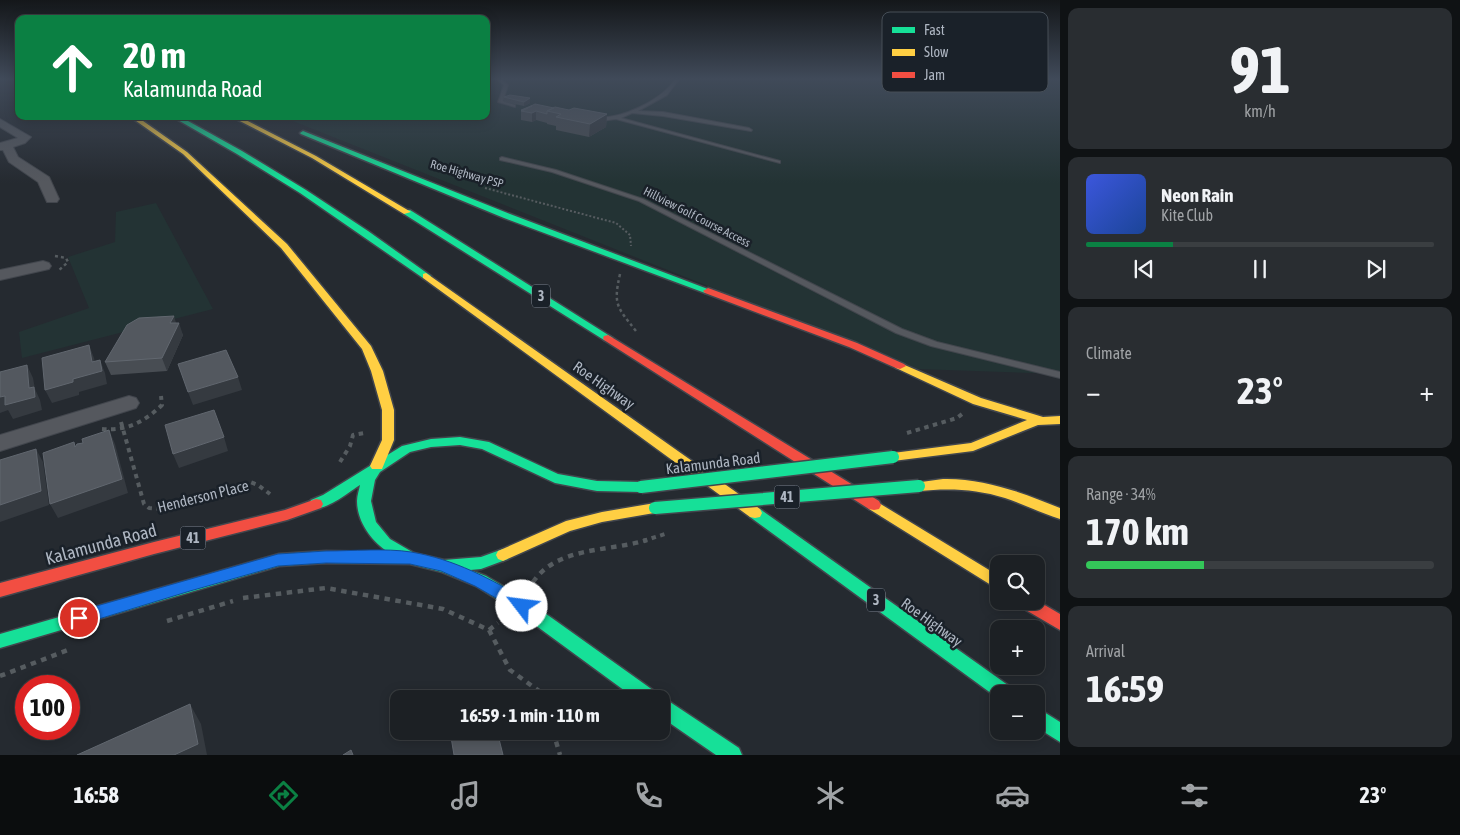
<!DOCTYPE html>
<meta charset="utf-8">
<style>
:root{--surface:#1c2024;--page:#292d31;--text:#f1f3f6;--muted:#a0a3a6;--line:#3a3e41;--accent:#0b8043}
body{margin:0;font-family:"Asap Condensed",sans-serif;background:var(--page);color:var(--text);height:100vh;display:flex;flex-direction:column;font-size:19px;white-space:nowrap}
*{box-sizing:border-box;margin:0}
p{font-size:16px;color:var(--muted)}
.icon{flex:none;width:28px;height:28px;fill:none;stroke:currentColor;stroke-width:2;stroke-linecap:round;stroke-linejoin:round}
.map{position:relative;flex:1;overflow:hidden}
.drawer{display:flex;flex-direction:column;gap:8px;padding:8px;background:#0f1214;width:400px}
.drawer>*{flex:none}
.banner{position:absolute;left:15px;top:15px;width:475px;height:105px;border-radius:10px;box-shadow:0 2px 12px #0003,0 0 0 1px var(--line);background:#0b8043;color:#fff;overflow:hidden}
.controls{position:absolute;left:990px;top:555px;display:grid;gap:10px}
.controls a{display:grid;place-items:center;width:55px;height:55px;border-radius:10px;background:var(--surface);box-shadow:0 2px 12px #0003,0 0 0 1px var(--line);font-size:25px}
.speed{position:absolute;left:15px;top:675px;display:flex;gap:10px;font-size:25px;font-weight:700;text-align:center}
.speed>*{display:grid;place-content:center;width:65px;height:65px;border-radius:50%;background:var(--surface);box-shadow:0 2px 12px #0003,0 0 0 1px var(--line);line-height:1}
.speed .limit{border:8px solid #d22;background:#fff;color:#111}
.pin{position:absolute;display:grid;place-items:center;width:42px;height:42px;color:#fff;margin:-21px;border:2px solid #fff;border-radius:50%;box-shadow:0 1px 5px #0007}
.me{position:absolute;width:55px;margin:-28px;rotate:300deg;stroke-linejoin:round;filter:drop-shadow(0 0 4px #0008)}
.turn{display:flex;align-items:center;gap:18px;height:105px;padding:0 25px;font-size:22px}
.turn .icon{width:65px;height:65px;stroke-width:2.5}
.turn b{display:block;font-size:35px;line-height:42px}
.big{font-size:38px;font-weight:700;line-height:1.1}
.drawer .widget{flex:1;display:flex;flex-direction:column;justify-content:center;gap:8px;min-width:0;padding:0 18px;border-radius:10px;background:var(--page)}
.drawer .dial{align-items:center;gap:0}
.dial b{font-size:65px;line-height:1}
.song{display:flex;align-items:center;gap:15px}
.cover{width:60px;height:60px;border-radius:8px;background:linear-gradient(135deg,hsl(230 70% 55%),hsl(220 70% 35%))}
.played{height:5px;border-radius:2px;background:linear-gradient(90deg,var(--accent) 25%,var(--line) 25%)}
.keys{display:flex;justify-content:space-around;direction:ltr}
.heat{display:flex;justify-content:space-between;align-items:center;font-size:28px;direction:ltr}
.charge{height:8px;border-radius:4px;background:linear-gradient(90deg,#34c759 34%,var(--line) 0)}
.trip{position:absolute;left:390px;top:690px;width:280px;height:50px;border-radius:10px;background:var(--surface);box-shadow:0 2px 12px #0003,0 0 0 1px var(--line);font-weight:700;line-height:50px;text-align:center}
.tabs{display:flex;height:80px;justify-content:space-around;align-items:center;background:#0b0d0e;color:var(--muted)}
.tabs .icon{width:35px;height:35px}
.tabs .selected{color:var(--accent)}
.tabs b{font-size:22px;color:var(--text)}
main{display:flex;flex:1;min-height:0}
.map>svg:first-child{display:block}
.green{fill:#233334}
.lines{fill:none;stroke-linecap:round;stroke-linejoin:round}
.lane-casing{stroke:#42464d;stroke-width:2}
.street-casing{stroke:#42464d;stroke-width:2}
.fast-casing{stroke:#42464d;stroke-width:3}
.slow-casing{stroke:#42464d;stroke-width:3}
.jam-casing{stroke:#42464d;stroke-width:3}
.path-far3{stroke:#565c60;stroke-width:2;stroke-dasharray:2 2;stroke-linecap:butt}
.path-far2{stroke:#565c60;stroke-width:2.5;stroke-dasharray:3 3;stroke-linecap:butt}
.path-far1{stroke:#565c60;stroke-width:4;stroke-dasharray:4.5 4.5;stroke-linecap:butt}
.path{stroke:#565c60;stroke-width:4.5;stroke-dasharray:5.5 5.5;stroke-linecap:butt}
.lane{fill:#55585e;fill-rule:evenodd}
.street{fill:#55585e;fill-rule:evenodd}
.fast{fill:#16e098;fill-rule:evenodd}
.slow{fill:#ffcf43;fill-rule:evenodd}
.jam{fill:#f24e42;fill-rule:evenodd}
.fast-bridge-casing{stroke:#42464d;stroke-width:15;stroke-linecap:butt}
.fast-bridge{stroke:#16e098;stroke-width:12}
.wall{fill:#484d53}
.shaded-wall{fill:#353a40}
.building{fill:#53585f;stroke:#61676f}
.route{fill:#1a73e8;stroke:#114b97}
.labels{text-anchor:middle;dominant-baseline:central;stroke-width:5;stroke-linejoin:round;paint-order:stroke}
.far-street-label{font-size:12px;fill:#aeb6c2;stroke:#1a2129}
.shield{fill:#1a2129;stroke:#828994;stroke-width:1}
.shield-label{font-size:14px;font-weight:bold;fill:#aeb6c2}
.street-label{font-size:15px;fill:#aeb6c2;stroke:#1a2129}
.near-street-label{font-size:18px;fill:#aeb6c2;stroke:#1a2129}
.key{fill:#1a2129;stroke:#464e57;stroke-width:1}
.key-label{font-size:14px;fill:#aeb6c2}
</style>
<main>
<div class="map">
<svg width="1060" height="755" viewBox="0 0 1060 755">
<rect width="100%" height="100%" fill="#252a30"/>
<path class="green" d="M486 78H1060V374L917 369 280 116H486Z
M156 203 213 309 22 358 19 332 89 308 68 257 115 242 116 212Z"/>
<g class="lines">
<g class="lane-casing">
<path id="lane" d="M495 78H500L508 85 503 101 515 105V107L498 102 504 85Z
M676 78H680L667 95 638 111 663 112 749 128 752 130 751 131 663 116 632 113 621 118 780 161V163L616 119 600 121 591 119 594 117C619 121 663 100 676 78Z
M502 157 556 170 643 199 902 329 937 342 1060 372V378L931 346 896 333 639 201 552 172 500 160V158Z"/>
</g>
<g class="street-casing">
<path id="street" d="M0 119 31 137 25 143 13 147 18 157 49 177 59 199 57 202H47L38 182 9 162 3 150H0V143L18 138 0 127Z
M43 261 49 263 51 266 49 269 0 280V270Z
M129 396 136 398 139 403 136 408 0 451V435Z"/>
</g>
<g class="fast-casing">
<path id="fast" d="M171 116H179L242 151 306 190 368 231 431 276 429 278H423L300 193 237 154Z
M303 131 510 214 713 291 711 293H705L504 218 301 134 300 133Z
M404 210H410L613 338 608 341 604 340 404 214Z
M460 437 489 442 558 474 597 481 641 482 646 484 648 487 646 490 641 492 597 491 555 483 482 449 460 445 431 447 410 452 380 472 375 480 371 501 376 522 390 539 414 553 444 560 481 557 503 549 508 551 510 555 508 559 481 569 470 570 486 576 528 601 657 693 659 698 667 700 739 748 742 755H716L661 717V699H636L516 611 476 586 442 572 410 564 326 563 279 566 0 648V634L279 554 326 551 388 552C371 541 357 521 357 501 357 496 359 490 360 485 349 492 325 512 311 508L309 504 311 500 323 495 402 446 431 439Z
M755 508 760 509 1012 688 1015 694H999V699L750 517 748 513 750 509Z
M1036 707 1060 722V742L1036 727Z"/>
</g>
<g class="slow-casing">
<path id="slow" d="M129 116H136L187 152 287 244 371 346 383 371 394 410V440L382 469H372L370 466 382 440V410L371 371 362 349 281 248 183 154Z
M230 116H238L316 156 411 212 404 214 312 158Z
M426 273 760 509 762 513 760 517 755 518 750 517 423 278V274Z
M900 363 981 398 1043 417 1060 416V424L1038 425 973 451 893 461 888 460 887 457 888 454 893 453 971 443 1027 420 973 404 896 368 894 366 896 364Z
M943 479C984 478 1023 493 1060 508V519C1041 513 1023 504 1005 498 976 489 949 488 919 491L914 489 912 486 914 483Z
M874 500 999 576V590L869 509 867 505 869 501Z
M655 503 660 504 662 508 660 512 602 522 570 531 503 561 498 559 496 555 498 551 566 521 602 512Z"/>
</g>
<g class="jam-casing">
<path id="jam" d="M708 288 857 343 904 364 906 366 900 369 896 368 849 347 705 293 703 291Z
M608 335 879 501 881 505 879 509 874 510 869 509 604 340 603 338 604 336Z
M316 499 321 500 323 504 321 508 287 520 154 554 0 597V583L154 542 285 510Z
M1036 600 1060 614V630L1019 606 1017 601H1036Z"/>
</g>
<path class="path-far3" d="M288 116 296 120
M485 188 616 223 630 235 631 246"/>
<path class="path-far2" d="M55 256 66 258 68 262 58 271
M620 274C613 305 617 307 636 331"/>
<path class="path-far1" d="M121 422 144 504 149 508 162 509 250 482 258 485 270 494
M102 429C127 431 144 422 162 405L161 396
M907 433 957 418 962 414
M340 462 350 446 353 435 365 433
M643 541 665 534"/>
<path class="path" d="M533 582C558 546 608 552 647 540
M243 598 326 588 443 609 489 630 498 623
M167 621 233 601
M489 630 510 670 550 699
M0 676 68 650
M553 731 560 755"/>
<use href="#lane" class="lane"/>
<use href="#street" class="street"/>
<use href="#fast" class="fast"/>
<use href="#slow" class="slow"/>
<use href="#jam" class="jam"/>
<g class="fast-bridge-casing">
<path id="fast-bridge" d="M641 487 893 457
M655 508 919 486"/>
</g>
<use href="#fast-bridge" class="fast-bridge"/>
</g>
<path class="wall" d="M504 97 530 103 524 106 504 102Z
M521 110H569L607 114 606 127 589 137 556 130V126L547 124V123L536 120 532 122 521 120Z
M176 323 183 335 167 371 111 375 105 362Z"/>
<path class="shaded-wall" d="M530 98V103L524 106V102Z
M538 111 536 112V120L532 122V113L528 112Z
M607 114 606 127 589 137 590 124Z
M174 316 177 326 179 323 183 335 167 371 162 358 170 323Z
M89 345 94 358 97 372 100 360 105 373 107 384 79 392V395L52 403 45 390 73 379 92 362Z
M27 365 33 378 35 389 40 400 42 410 13 419 8 410 0 413V397L29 388Z
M238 377 242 390 193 405 188 392Z
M109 430 115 444 128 493 58 518 50 504Z
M224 437 228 451 179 468 173 454Z
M36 449 43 462 49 505 0 522V505Z
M190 704 201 724 207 755H174Z"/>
<path class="building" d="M510 95 530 98 524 102 504 97Z
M535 104 554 108 547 111V114L536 111 532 113 521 111Z
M531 106H532L522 111 521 110Z
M555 107 569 110 574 108 607 114 590 124 556 117 561 114 547 111Z
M174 316 170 323H179L162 358 105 362 127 325 139 318Z
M89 345 92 362 100 360 102 371 73 379V382L45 390 42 358Z
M226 350 238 377 188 392 178 364Z
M27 365 29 388 34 387 35 397 5 405V396L0 397V372Z
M214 410 224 437 173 454 165 425Z
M109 430 122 479 50 504 43 453 74 442 75 447 77 444 83 443 82 439Z
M36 449 41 491 0 505V460Z
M190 704 198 744 174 755H77Z
M450 731H497L503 755H454Z
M351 750 353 755H343Z"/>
<linearGradient id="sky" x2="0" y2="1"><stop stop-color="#14171a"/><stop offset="0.43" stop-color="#404a59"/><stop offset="1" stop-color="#404a59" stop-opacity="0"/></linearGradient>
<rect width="1060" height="183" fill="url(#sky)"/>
<path class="route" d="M326 551C352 551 386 548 411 552 454 559 491 579 528 601L530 606 528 610 522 613 475 586 441 571 410 564 326 563 278 566 190 591 79 625 73 623 71 618 73 613 79 611 278 554Z"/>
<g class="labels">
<g class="far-street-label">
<text transform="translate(467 174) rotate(16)">Roe Highway PSP</text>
<text transform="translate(697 217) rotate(27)">Hillview Golf Course Access</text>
</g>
<g class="shield">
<rect x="532" y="284.5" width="18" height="23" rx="4"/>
<rect x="774.5" y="485.5" width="25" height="23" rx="4"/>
<rect x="180.5" y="526.5" width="25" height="23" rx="4"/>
<rect x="867" y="588.5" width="18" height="23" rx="4"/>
</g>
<g class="shield-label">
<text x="541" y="296">3</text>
<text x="787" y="497">41</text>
<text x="193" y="538">41</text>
<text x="876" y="600">3</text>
</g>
<g class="street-label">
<text transform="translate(604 385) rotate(35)">Roe Highway</text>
<text transform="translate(713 463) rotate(-7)">Kalamunda Road</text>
<text transform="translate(203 496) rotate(-14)">Henderson Place</text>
<text transform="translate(932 622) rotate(36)">Roe Highway</text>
</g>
<g class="near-street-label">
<text transform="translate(101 544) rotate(-15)">Kalamunda Road</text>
</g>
</g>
<rect x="882" y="12" width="166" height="80" rx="8" class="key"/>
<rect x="892" y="27" width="23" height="6" fill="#16e098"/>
<rect x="892" y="49" width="23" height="7" fill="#ffcf43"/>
<rect x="892" y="72" width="23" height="6" fill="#f24e42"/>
<g class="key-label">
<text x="924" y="35">Fast</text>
<text x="924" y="57">Slow</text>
<text x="924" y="80">Jam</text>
</g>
</svg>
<div class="controls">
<a><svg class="icon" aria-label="search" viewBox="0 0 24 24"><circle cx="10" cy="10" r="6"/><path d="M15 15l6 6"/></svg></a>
<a>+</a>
<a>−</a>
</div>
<div class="speed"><div class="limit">100</div></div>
<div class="pin" style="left:79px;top:618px;background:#d93025"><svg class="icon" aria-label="arrive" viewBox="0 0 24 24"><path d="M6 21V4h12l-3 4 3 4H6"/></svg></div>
<svg class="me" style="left:522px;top:606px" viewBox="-20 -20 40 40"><circle r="19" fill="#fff"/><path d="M0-13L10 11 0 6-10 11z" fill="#1a73e8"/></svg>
<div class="trip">16:59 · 1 min · 110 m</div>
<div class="banner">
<div class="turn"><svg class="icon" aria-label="ahead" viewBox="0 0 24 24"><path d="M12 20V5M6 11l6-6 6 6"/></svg><div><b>20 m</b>Kalamunda Road</div></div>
</div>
</div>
<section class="drawer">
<div class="widget dial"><b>91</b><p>km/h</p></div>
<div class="widget">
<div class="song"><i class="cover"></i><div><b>Neon Rain</b><p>Kite Club</p></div></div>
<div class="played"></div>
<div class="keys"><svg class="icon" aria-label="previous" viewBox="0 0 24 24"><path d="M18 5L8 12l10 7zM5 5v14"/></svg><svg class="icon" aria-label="pause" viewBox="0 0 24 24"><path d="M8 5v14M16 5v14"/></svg><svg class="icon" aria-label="next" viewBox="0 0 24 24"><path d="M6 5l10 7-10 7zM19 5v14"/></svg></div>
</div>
<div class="widget"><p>Climate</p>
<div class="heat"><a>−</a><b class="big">23°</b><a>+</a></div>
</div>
<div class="widget"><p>Range · 34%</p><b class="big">170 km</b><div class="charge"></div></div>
<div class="widget"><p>Arrival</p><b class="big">16:59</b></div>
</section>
</main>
<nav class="tabs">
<b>16:58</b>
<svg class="icon selected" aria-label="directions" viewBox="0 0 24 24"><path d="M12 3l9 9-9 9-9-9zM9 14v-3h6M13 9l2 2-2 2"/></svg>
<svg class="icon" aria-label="music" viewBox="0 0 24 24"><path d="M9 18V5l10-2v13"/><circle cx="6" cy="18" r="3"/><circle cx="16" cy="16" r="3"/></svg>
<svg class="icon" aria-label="phone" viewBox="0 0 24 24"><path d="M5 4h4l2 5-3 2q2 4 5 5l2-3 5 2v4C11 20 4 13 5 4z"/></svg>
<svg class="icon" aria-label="climate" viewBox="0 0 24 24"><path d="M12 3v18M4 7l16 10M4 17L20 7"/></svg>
<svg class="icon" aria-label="car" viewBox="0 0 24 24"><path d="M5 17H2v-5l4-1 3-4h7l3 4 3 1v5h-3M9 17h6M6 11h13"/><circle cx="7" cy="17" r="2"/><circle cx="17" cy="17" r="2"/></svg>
<svg class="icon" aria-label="filters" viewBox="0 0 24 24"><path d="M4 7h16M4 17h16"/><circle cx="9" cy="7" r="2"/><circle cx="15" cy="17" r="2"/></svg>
<b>23°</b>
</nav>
